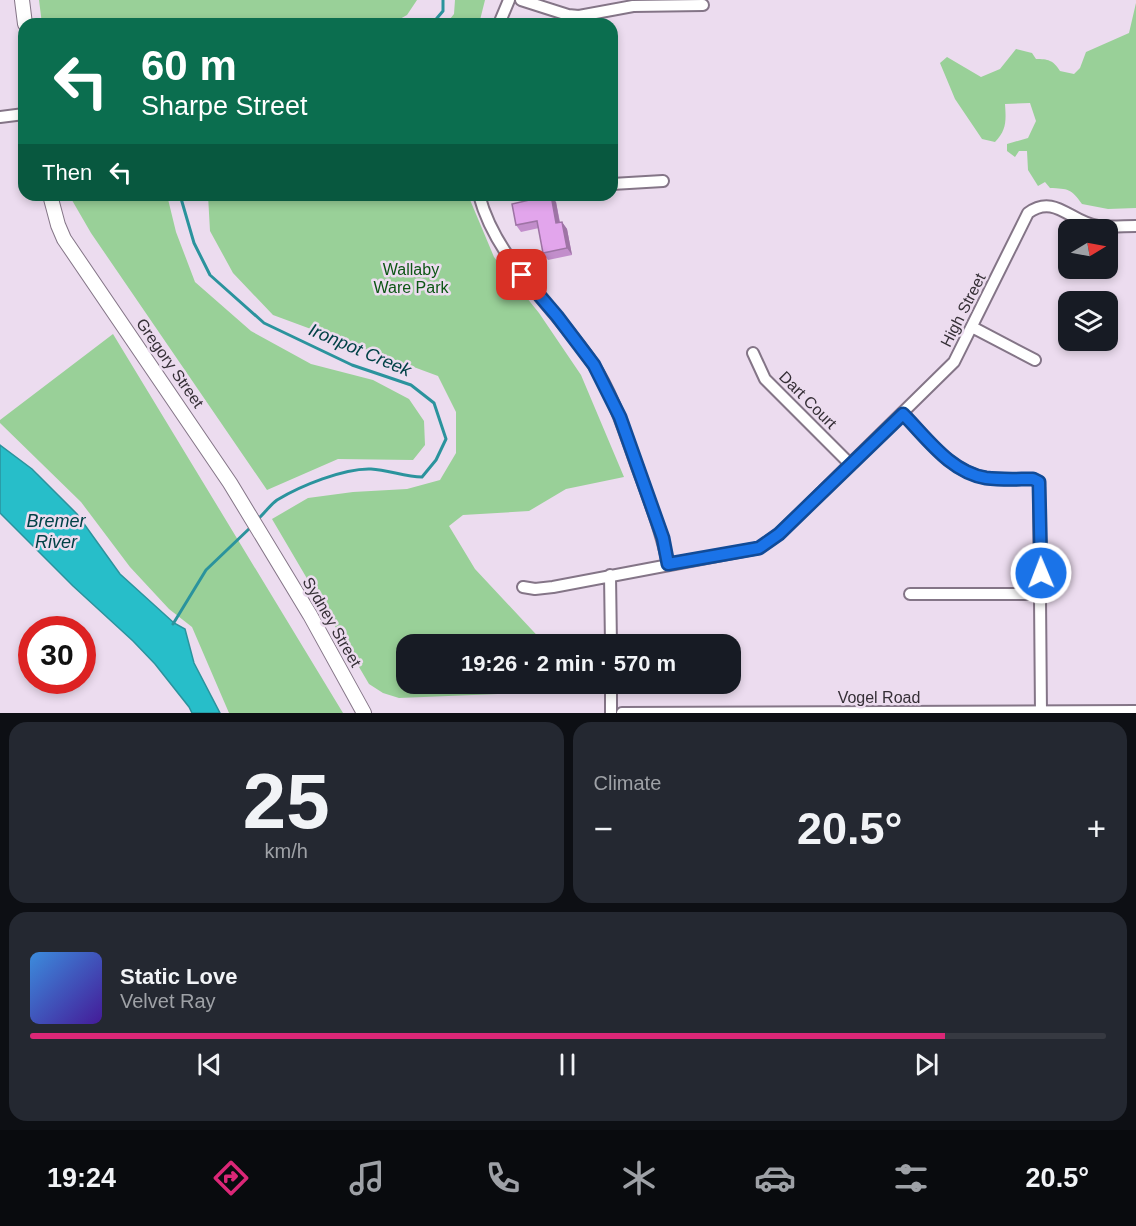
<!DOCTYPE html>
<meta charset="utf-8">
<style>
:root{--surface:#171b24;--page:#242831;--text:#f1f3f6;--muted:#9ea1a6;--line:#363941;--accent:#db2777}
body{margin:0;font-family:Arial,sans-serif;background:var(--page);color:var(--text);height:100vh;display:flex;flex-direction:column;font-size:22px;white-space:nowrap}
*{box-sizing:border-box;margin:0}
p{font-size:20px;color:var(--muted)}
.icon{flex:none;width:33px;height:33px;fill:none;stroke:currentColor;stroke-width:2;stroke-linecap:round;stroke-linejoin:round}
.map{position:relative;height:713px;overflow:hidden}
.side{display:flex;flex-direction:column;gap:9px;padding:9px;background:#0d0f14;flex:1}
.side>*{flex:none}
.top-card{position:absolute;left:18px;top:18px;width:600px;height:183px;border-radius:18px;box-shadow:0 3px 9px #0003;background:#0b6e4f;color:#fff;overflow:hidden}
.needle{width:39px;rotate:80deg}
.tools{position:absolute;left:1058px;top:219px;display:grid;gap:12px}
.tools a{display:grid;place-items:center;width:60px;height:60px;border-radius:12px;background:var(--surface);box-shadow:0 3px 9px #0003;font-size:30px}
.speed{position:absolute;left:18px;top:616px;display:flex;gap:12px;font-size:30px;font-weight:700;text-align:center}
.speed>*{display:grid;place-content:center;width:78px;height:78px;border-radius:50%;background:var(--surface);box-shadow:0 3px 9px #0003;line-height:1}
.speed .limit{border:9px solid #d22;background:#fff;color:#111}
.pin{position:absolute;display:grid;place-items:center;width:51px;height:51px;color:#fff;margin:-26px;border-radius:12px;box-shadow:0 3px 9px #0006}
.me{position:absolute;width:66px;margin:-33px;rotate:359deg;stroke-linejoin:round;filter:drop-shadow(0 0 4px #0008)}
.turn{display:flex;align-items:center;gap:21px;height:126px;padding:0 24px;font-size:27px}
.turn .icon{width:78px;height:78px;stroke-width:2.5}
.turn b{display:block;font-size:42px;line-height:51px}
.then{display:flex;align-items:center;height:57px;padding:0 24px;background:#0003;gap:12px;font-size:22px}
.big{font-size:45px;font-weight:700;line-height:1.1}
.side .tile{flex:1;display:flex;flex-direction:column;justify-content:center;gap:9px;min-width:0;padding:0 21px;border-radius:18px;background:var(--page)}
.side .dial{align-items:center;gap:0}
.dial b{font-size:78px;line-height:1}
.song{display:flex;align-items:center;gap:18px}
.cover{width:72px;height:72px;border-radius:9px;background:linear-gradient(135deg,hsl(210 70% 55%),hsl(260 70% 35%))}
.played{height:6px;border-radius:3px;background:linear-gradient(90deg,var(--accent) 85%,var(--line) 85%)}
.keys{display:flex;justify-content:space-around;direction:ltr}
.heat{display:flex;justify-content:space-between;align-items:center;font-size:33px;direction:ltr}
.side .tiles{flex:1;display:grid;gap:9px;grid-template-columns:1fr 1fr}
.tile:last-child{grid-column:span 2}
.trip{position:absolute;left:396px;top:634px;width:345px;height:60px;border-radius:18px;background:var(--surface);box-shadow:0 3px 9px #0003;font-weight:700;line-height:60px;text-align:center}
.menu{display:flex;height:96px;justify-content:space-around;align-items:center;background:#090b0e;color:var(--muted)}
.menu .icon{width:42px;height:42px}
.menu .current{color:var(--accent)}
.menu b{font-size:27px;color:var(--text)}
.map>svg:first-child{display:block}
.green{fill:#99d098}
.water{fill:#27bec9;stroke:#2b939d;stroke-width:1.5}
.lines{fill:none;stroke-linecap:round;stroke-linejoin:round}
.stream{stroke:#2b939d;stroke-width:3}
.minor-casing{stroke:#847587;stroke-width:14}
.secondary-casing{stroke:#847587;stroke-width:16}
.minor{stroke:#fff;stroke-width:10}
.secondary{stroke:#fff;stroke-width:14}
.wall{fill:#c28ecb}
.shaded-wall{fill:#9e74a5}
.building{fill:#e2a5ec;stroke:#9e74a5;stroke-width:1.5}
.route-casing{stroke:#114b97;stroke-width:15}
.route{stroke:#1a73e8;stroke-width:10}
.labels{text-anchor:middle;dominant-baseline:central;stroke-width:5;stroke-linejoin:round;paint-order:stroke}
.park-label{font-size:16px;fill:#0c5514;stroke:#ecdcef}
.street-label{font-size:16px;fill:#352f36;stroke:#ecdcef}
.water-label{font-size:18px;font-style:italic;fill:#004146;stroke:#ecdcef}
</style>
<div class="map">
<svg width="1136" height="713" viewBox="0 0 1136 713">
<rect width="100%" height="100%" fill="#ecdcef"/>
<path class="green" d="M39 0H417L407 15 391 24H42Z
M455 0H485L479 24H446L454 14Z
M1136 3V208L1108 209 1082 204C1071 188 1068 189 1050 188L1045 182 1038 186 1028 170 1027 151H1019L1015 157 1007 151V144L1028 138 1036 121 1030 103 1005 104C1006 120 1007 130 995 142L982 139 955 99 940 63 947 57 981 77 1000 69 1016 49 1032 53 1036 59C1048 59 1053 60 1060 71L1074 74 1080 68 1086 52 1129 33Z
M69 195H167L176 232 195 282 251 331 311 364 373 380 409 399 424 421 425 445 413 460 338 459 267 490 91 233Z
M208 195H468L494 257 539 313 581 375 624 477 566 489 529 511 463 515 449 526 475 569 546 645H406V684H593V690L399 698 383 693 369 684 272 519 308 498 353 492 407 489 440 480 456 453V412L438 376 273 315 233 273 210 231Z
M113 334 343 713H229L192 627 169 609 130 567 81 502 0 423V420Z"/>
<path class="water" d="M0 445 32 469 77 514 120 574 174 623 185 629 194 663 220 713H192L189 707 155 664 133 641 73 586 0 513Z"/>
<g class="lines">
<path class="stream" d="M432 24 443 11V0
M180 195 194 243 210 275 264 323 352 365 411 385 434 403 446 439 436 460 422 477C405 477 389 470 371 469 344 468 300 486 277 500 270 505 264 514 257 520
M173 624 206 570 251 527"/>
<g class="minor-casing">
<path id="minor" d="M521 0 568 15 579 16 633 6 703 5
M499 24 509 0
M0 117 24 114
M612 184 663 181
M479 195C497 263 556 307 593 364 613 394 624 431 636 464 648 497 661 530 668 564
M972 327 1035 360
M753 353 765 379 850 464
M903 414C927 438 950 472 986 478 1001 480 1018 479 1033 479L1039 482 1041 712
M610 575 611 645
M523 587 535 589 553 587 759 548 779 534 954 362 1028 213C1055 193 1071 223 1098 226 1110 227 1124 226 1136 226
M910 594H1041
M611 684V713
M622 713 1136 711"/>
</g>
<g class="secondary-casing">
<path id="secondary" d="M22 0 25 24
M50 195 58 225 64 239 230 483 310 615 364 713"/>
</g>
<use href="#minor" class="minor"/>
<use href="#secondary" class="secondary"/>
</g>
<path class="wall" d="M556 202 560 222H562L567 229 572 255 548 260 543 253 539 228 521 232 516 225Z"/>
<path class="shaded-wall" d="M551 195 556 202 561 230 556 223Z
M562 222 567 229 572 255 567 248Z"/>
<path class="building" d="M551 195 556 223 562 222 567 248 543 253 537 221 516 225 512 204Z"/>
<g class="lines">
<g class="route-casing">
<path id="route" d="M522 275 557 316 594 365 620 417 663 538 668 564 759 548 779 534 903 414C927 438 950 472 986 478 1001 480 1018 479 1033 479L1039 482 1041 573"/>
</g>
<use href="#route" class="route"/>
</g>
<g class="labels">
<g class="park-label">
<text x="411" y="269">Wallaby<tspan x="411" dy="18">Ware Park</tspan></text>
</g>
<g class="street-label">
<text transform="translate(963 310) rotate(-63)">High Street</text>
<text transform="translate(170 363) rotate(55)">Gregory Street</text>
<text transform="translate(808 400) rotate(45)">Dart Court</text>
<text transform="translate(332 622) rotate(60)">Sydney Street</text>
<text x="879" y="697">Vogel Road</text>
</g>
<g class="water-label">
<text transform="translate(360 350) rotate(23)">Ironpot Creek</text>
<text x="56" y="521">Bremer<tspan x="56" dy="21">River</tspan></text>
</g>
</g>
</svg>
<div class="tools">
<a><svg class="needle" viewBox="-14 -14 28 28"><path d="M0-13l5 13h-10z" fill="#e53935"/><path d="M0 13l5-13h-10z" fill="#9ea1a6"/></svg></a>
<a><svg class="icon" aria-label="layers" viewBox="0 0 24 24"><path d="M12 4l9 5-9 5-9-5zM3 14l9 5 9-5"/></svg></a>
</div>
<div class="speed"><div class="limit">30</div></div>
<div class="pin" style="left:522px;top:275px;background:#d93025"><svg class="icon" aria-label="arrive" viewBox="0 0 24 24"><path d="M6 21V4h12l-3 4 3 4H6"/></svg></div>
<svg class="me" style="left:1041px;top:573px" viewBox="-20 -20 40 40"><circle r="17" fill="#1a73e8" stroke="#fff" stroke-width="3"/><path d="M0-11L8 9 0 5-8 9z" fill="#fff"/></svg>
<div class="trip">19:26 · 2 min · 570 m</div>
<div class="top-card">
<div class="turn"><svg class="icon" aria-label="left" viewBox="0 0 24 24"><path d="M17 20v-9H6M10 6l-5 5 5 5"/></svg><div><b>60 m</b>Sharpe Street</div></div>
<div class="then">Then<svg class="icon" aria-label="left" viewBox="0 0 24 24"><path d="M17 20v-9H6M10 6l-5 5 5 5"/></svg></div>
</div>
</div>
<section class="side">
<div class="tiles">
<div class="tile dial"><b>25</b><p>km/h</p></div>
<div class="tile"><p>Climate</p>
<div class="heat"><a>−</a><b class="big">20.5°</b><a>+</a></div>
</div>
<div class="tile">
<div class="song"><i class="cover"></i><div><b>Static Love</b><p>Velvet Ray</p></div></div>
<div class="played"></div>
<div class="keys"><svg class="icon" aria-label="previous" viewBox="0 0 24 24"><path d="M18 5L8 12l10 7zM5 5v14"/></svg><svg class="icon" aria-label="pause" viewBox="0 0 24 24"><path d="M8 5v14M16 5v14"/></svg><svg class="icon" aria-label="next" viewBox="0 0 24 24"><path d="M6 5l10 7-10 7zM19 5v14"/></svg></div>
</div>
</div>
</section>
<nav class="menu">
<b>19:24</b>
<svg class="icon current" aria-label="directions" viewBox="0 0 24 24"><path d="M12 3l9 9-9 9-9-9zM9 14v-3h6M13 9l2 2-2 2"/></svg>
<svg class="icon" aria-label="music" viewBox="0 0 24 24"><path d="M9 18V5l10-2v13"/><circle cx="6" cy="18" r="3"/><circle cx="16" cy="16" r="3"/></svg>
<svg class="icon" aria-label="phone" viewBox="0 0 24 24"><path d="M5 4h4l2 5-3 2q2 4 5 5l2-3 5 2v4C11 20 4 13 5 4z"/></svg>
<svg class="icon" aria-label="climate" viewBox="0 0 24 24"><path d="M12 3v18M4 7l16 10M4 17L20 7"/></svg>
<svg class="icon" aria-label="car" viewBox="0 0 24 24"><path d="M5 17H2v-5l4-1 3-4h7l3 4 3 1v5h-3M9 17h6M6 11h13"/><circle cx="7" cy="17" r="2"/><circle cx="17" cy="17" r="2"/></svg>
<svg class="icon" aria-label="filters" viewBox="0 0 24 24"><path d="M4 7h16M4 17h16"/><circle cx="9" cy="7" r="2"/><circle cx="15" cy="17" r="2"/></svg>
<b>20.5°</b>
</nav>
